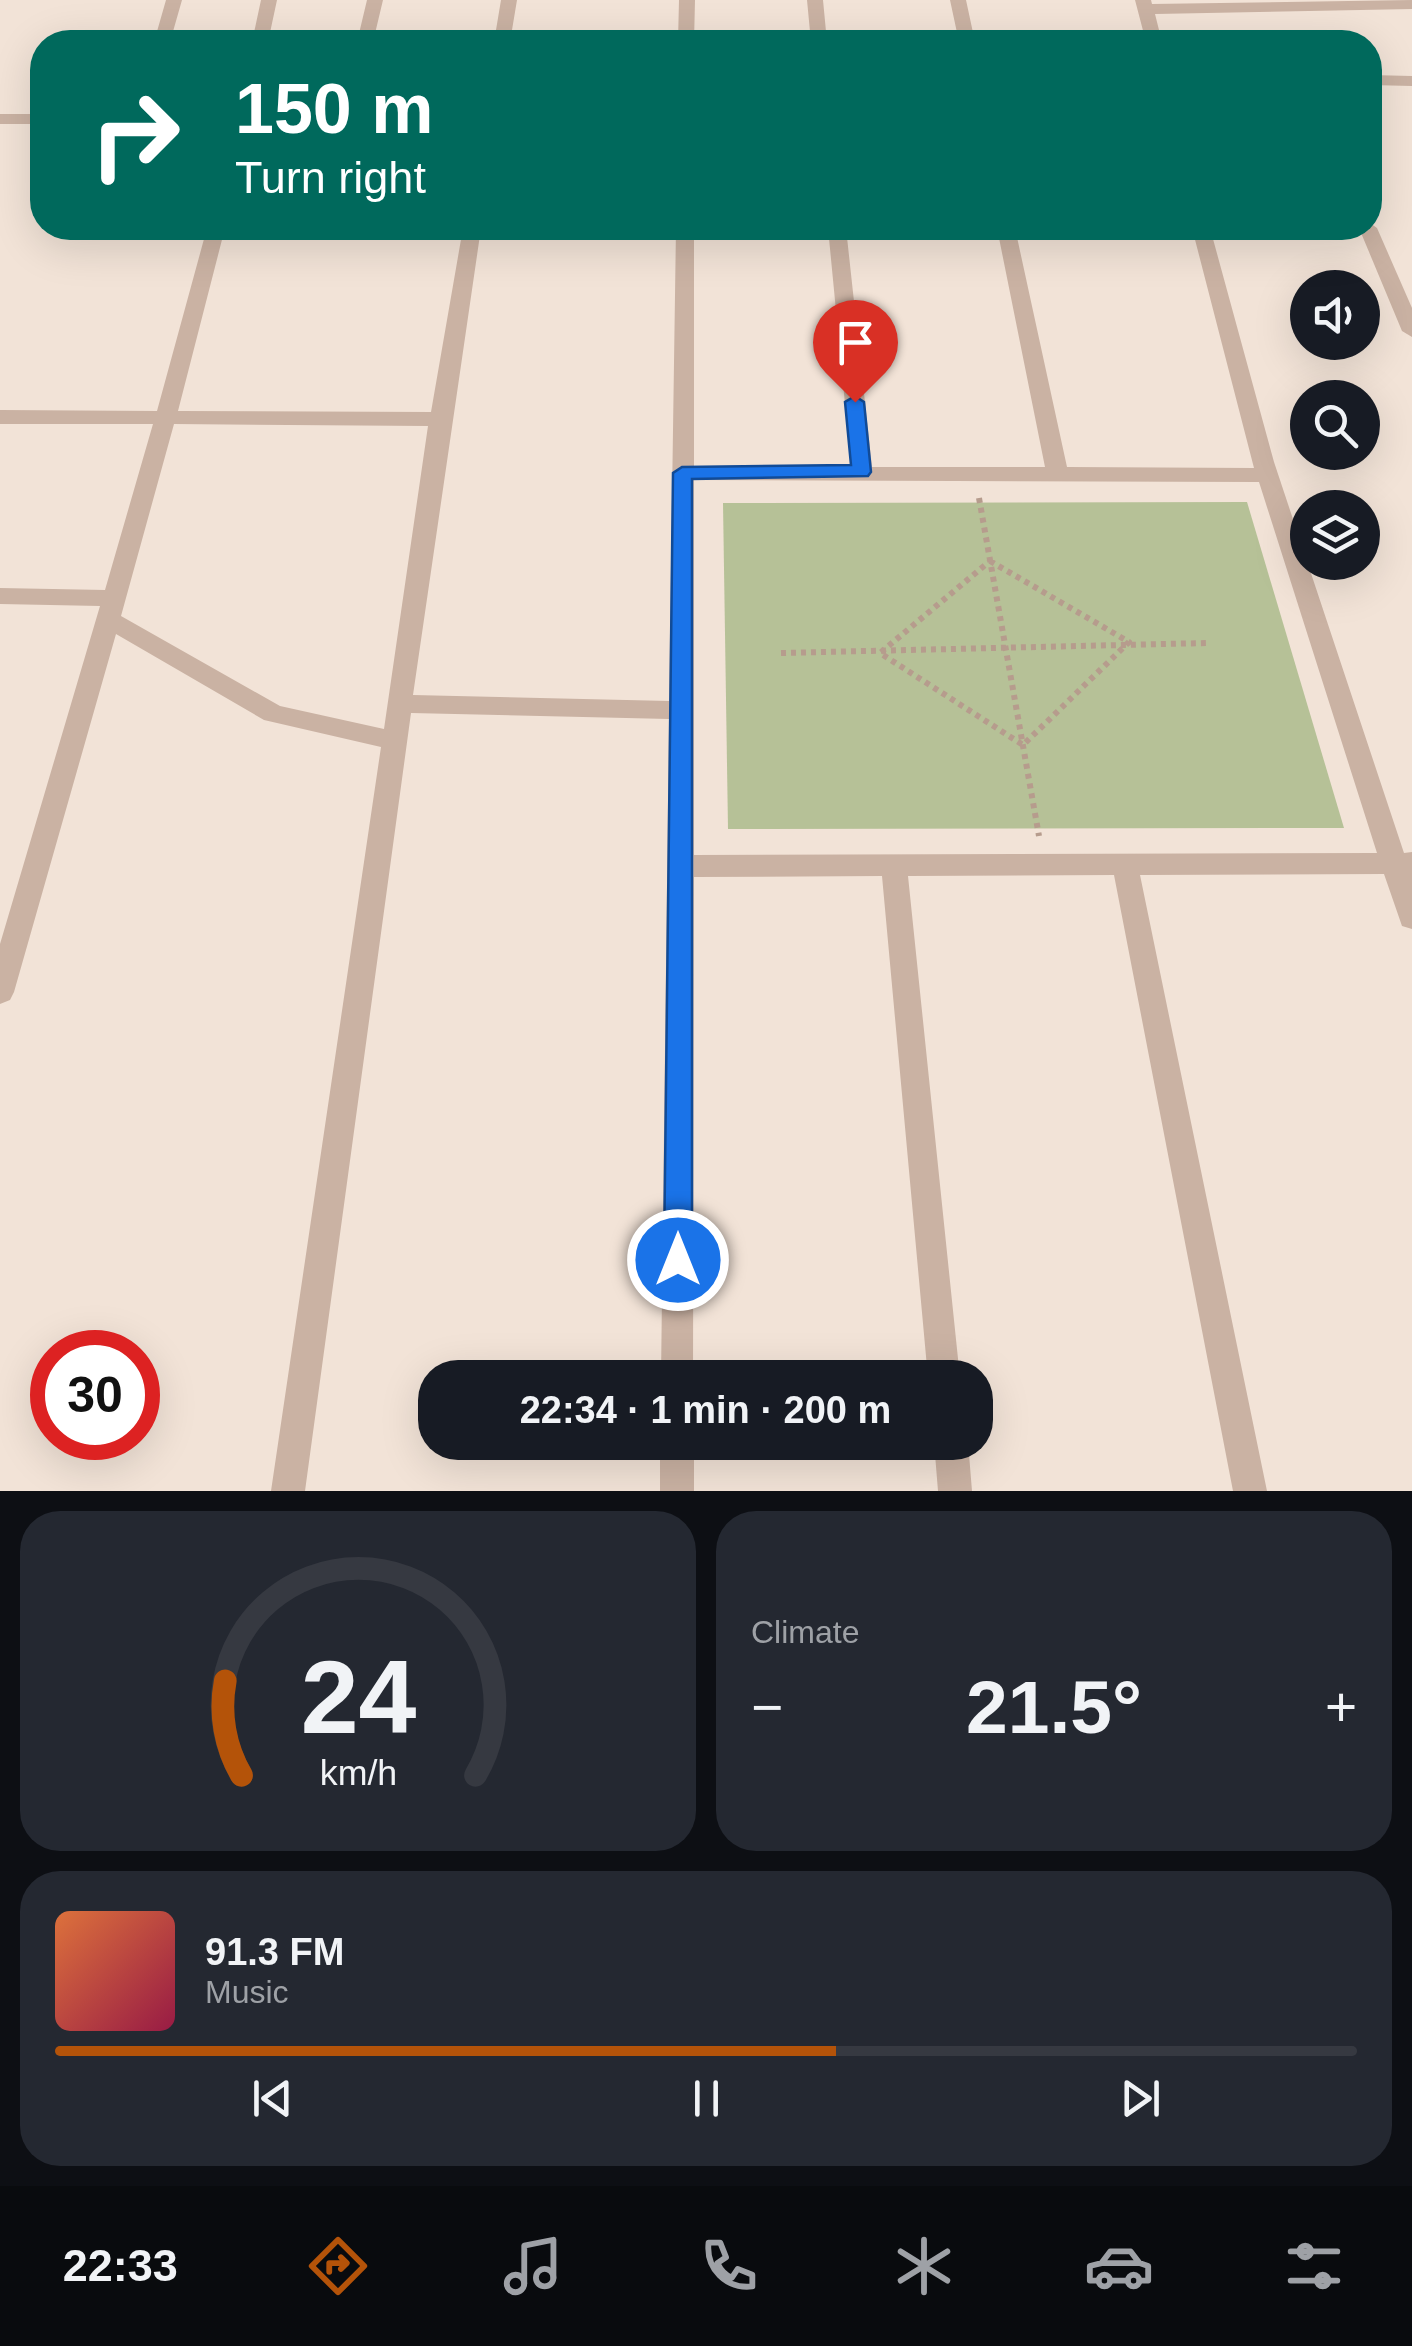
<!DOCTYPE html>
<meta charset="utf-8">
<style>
:root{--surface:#171b24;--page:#242831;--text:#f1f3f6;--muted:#9ea1a6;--line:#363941;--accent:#b45309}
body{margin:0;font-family:Helvetica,sans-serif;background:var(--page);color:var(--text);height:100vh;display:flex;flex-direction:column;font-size:38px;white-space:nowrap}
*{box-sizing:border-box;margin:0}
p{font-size:32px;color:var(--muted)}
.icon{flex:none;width:55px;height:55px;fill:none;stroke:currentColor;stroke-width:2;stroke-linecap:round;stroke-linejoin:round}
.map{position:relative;height:1491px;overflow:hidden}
.side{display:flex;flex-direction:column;gap:20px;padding:20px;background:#0d0f14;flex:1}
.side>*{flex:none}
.banner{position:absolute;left:30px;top:30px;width:1352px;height:210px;border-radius:40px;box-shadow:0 10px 40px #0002;background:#00695c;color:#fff;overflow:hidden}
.tools{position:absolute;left:1290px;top:270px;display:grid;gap:20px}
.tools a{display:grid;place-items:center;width:90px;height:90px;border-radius:50%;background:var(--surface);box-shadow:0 10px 40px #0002;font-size:50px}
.speed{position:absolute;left:30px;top:1330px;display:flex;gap:20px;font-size:50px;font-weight:700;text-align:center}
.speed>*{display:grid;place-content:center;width:130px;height:130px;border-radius:50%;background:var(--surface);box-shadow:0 10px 40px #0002;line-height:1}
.speed .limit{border:15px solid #d22;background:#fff;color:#111}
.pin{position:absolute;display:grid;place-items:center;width:85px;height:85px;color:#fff;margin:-102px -42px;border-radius:50% 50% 50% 0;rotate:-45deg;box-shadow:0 0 10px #0007}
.pin .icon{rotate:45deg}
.me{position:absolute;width:110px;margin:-55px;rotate:0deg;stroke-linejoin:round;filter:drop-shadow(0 0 8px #0008)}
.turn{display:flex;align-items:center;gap:35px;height:210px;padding:0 40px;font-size:45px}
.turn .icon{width:130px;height:130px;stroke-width:2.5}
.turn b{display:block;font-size:70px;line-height:85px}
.big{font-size:75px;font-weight:800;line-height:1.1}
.side .tile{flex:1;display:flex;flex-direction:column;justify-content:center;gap:15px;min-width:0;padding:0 35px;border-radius:40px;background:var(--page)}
.side .dial{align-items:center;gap:0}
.dial svg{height:260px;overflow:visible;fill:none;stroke:var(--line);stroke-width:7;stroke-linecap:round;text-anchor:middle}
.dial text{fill:var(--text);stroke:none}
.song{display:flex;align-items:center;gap:30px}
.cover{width:120px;height:120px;border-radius:15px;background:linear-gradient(135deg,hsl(20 70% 55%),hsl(340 70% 35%))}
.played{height:10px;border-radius:5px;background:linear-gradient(90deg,var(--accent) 60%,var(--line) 60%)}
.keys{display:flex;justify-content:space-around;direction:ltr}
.heat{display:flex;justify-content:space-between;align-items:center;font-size:55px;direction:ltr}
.side .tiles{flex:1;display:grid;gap:20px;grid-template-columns:1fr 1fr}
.tile:last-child{grid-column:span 2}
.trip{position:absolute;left:418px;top:1360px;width:575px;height:100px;border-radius:40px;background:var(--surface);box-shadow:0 10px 40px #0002;font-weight:800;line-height:100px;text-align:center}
.menu{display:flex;height:160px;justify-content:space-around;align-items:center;background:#090b0e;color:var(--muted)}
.menu .icon{width:70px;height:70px}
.menu .current{color:var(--accent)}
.menu b{font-size:45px;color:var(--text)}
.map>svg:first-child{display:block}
.green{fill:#b6c197}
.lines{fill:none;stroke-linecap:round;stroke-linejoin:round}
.path{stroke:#b69c8d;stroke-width:6;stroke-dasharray:5 5;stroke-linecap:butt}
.street{fill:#cab2a3;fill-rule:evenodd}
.route{fill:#1a73e8;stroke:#114b97;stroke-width:2.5}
</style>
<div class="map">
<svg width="1412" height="1491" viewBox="0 0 1412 1491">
<rect width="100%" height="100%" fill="#f2e3d7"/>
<path class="green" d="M1247 502 1344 828 728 829 723 503Z"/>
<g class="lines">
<path class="path" d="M979 498 1039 836
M990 561 1129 642 1023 745 880 653Z
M781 653 1207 643"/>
<path class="street" d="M166 0H182L170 42H154Z
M261 0H277L268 42H252Z
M367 0H383L373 42H357Z
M501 0H517L510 42H494Z
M679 0H695L694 42H678Z
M807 0H823L827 42H811Z
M950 0H966L975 42H959Z
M1135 0H1151L1152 4 1412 0V9L1155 14 1162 42H1146Z
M1370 75 1412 76V86L1370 85Z
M0 114H42V124H0Z
M1370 223 1377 228 1412 308V337L1402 331 1359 228H1370Z
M207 228H225L178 411 431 412 463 228H481L413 695 669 701 676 228H694V466H851L828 228H846L872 467H1045L997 228H1015L1067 467 1254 468 1192 228H1210L1274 462 1404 853 1412 852V929L1402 926 1384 874 1140 875 1267 1491H1233L1114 875 908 876 960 1378H928L882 876 694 877 693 1378H661L669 719 411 713 305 1491H271L381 747 264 720 116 634 14 992 10 1000 0 1004V944L100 606 0 604V588L105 590 153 424H0V410L157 411ZM174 424 428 426 384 729 280 706 121 616ZM694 480 1259 482 1377 853 694 855Z
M660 1442H694V1491H660Z
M934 1442H968L972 1491H938Z"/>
</g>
<path class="route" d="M855 396 864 402 871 472 868 476 692 479V1260L688 1269 678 1273 668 1269 664 1260 673 473 682 467 851 465 845 402Z"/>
</svg>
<div class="tools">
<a><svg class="icon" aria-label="sound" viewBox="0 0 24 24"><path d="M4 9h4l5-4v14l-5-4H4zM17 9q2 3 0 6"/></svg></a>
<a><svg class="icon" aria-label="search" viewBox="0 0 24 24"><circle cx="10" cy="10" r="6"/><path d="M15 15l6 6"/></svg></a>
<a><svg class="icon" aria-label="layers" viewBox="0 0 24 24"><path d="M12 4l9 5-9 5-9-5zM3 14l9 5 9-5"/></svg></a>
</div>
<div class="speed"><div class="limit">30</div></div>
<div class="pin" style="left:855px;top:402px;background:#d93025"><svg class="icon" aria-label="arrive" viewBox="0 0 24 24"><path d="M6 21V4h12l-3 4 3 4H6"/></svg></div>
<svg class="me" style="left:678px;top:1260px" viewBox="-20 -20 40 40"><circle r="17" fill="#1a73e8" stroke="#fff" stroke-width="3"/><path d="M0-11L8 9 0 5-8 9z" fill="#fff"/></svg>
<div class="trip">22:34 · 1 min · 200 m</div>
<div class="banner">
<div class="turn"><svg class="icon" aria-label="right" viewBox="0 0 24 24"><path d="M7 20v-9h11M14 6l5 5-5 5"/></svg><div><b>150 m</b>Turn right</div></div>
</div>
</div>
<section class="side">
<div class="tiles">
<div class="tile dial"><svg viewBox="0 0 100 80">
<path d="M14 69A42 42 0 1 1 86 69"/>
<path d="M14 69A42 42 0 0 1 9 40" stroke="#b45309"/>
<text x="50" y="56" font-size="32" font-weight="700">24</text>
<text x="50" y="72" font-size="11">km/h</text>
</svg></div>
<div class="tile"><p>Climate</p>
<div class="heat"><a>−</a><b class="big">21.5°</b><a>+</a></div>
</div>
<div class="tile">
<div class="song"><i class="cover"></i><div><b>91.3 FM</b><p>Music</p></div></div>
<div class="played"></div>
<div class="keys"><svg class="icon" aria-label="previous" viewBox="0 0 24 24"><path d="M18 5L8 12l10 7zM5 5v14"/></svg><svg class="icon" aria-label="pause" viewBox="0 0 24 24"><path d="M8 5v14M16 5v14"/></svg><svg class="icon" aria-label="next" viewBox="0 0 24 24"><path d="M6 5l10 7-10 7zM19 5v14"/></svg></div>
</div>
</div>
</section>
<nav class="menu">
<b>22:33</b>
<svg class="icon current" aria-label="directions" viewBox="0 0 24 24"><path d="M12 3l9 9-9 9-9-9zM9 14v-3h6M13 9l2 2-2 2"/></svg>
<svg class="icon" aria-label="music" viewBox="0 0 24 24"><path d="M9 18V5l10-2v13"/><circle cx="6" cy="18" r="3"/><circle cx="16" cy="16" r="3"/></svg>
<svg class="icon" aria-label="phone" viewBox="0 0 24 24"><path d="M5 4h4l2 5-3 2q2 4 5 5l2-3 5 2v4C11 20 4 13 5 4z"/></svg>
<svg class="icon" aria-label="climate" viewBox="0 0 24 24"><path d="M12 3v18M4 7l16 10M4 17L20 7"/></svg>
<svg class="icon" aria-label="car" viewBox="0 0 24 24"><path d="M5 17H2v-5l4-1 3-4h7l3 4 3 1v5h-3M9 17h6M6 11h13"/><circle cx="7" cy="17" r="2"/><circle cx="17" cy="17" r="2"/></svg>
<svg class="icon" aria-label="filters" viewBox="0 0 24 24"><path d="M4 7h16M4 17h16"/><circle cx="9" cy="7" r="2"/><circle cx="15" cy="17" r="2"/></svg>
</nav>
